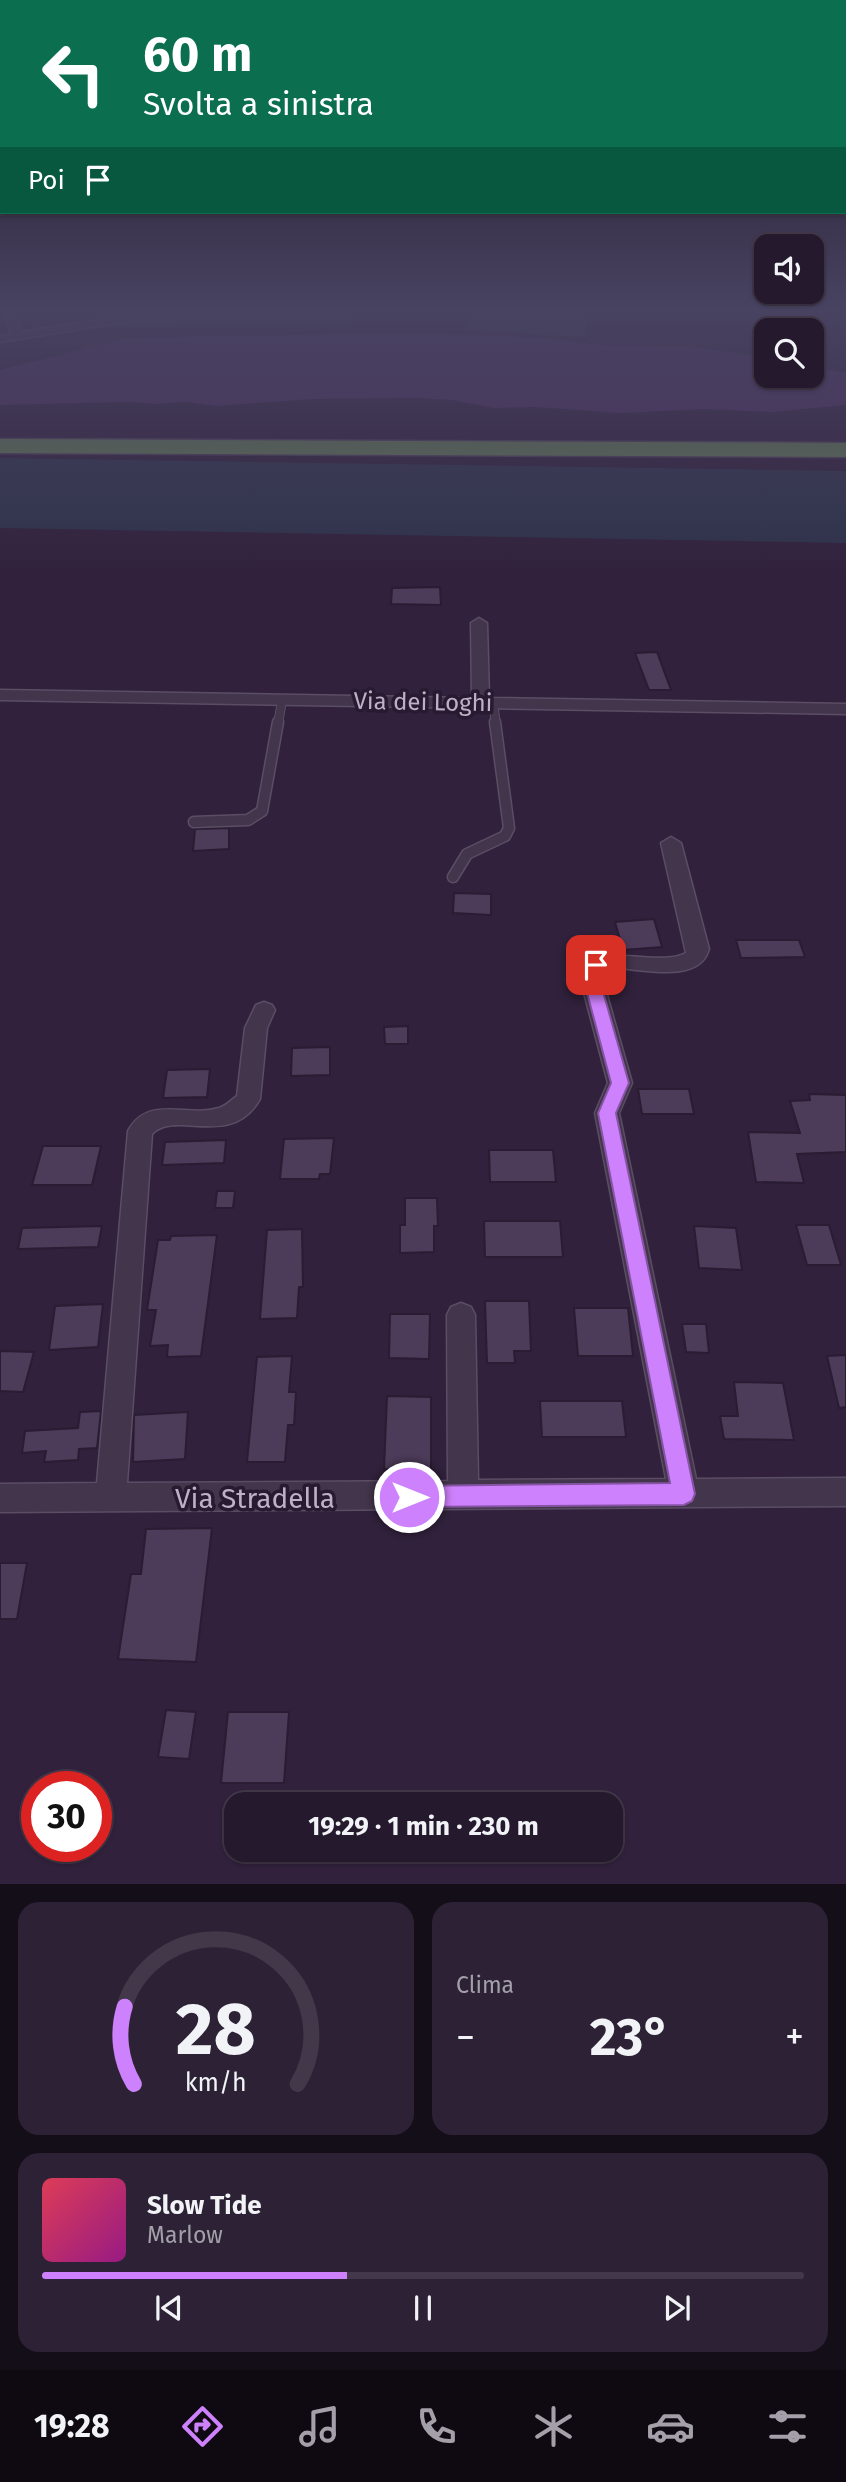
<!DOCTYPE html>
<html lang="it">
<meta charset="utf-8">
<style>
:root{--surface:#25192d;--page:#2d2235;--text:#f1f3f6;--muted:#a3a0aa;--line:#423849;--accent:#ce81fc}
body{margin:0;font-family:"Fira Sans",sans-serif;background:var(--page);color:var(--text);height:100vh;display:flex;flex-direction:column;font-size:26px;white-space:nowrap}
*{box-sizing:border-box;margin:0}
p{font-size:23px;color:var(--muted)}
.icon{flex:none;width:38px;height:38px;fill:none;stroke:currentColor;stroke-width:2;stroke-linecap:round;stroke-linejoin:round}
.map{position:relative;height:1884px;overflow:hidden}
.side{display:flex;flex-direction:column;gap:18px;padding:18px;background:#140e19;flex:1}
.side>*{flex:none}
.guide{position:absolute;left:0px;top:0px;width:847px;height:214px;box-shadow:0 2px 5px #0004,0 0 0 2px var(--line);background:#0b6e4f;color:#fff;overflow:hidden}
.fabs{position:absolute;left:754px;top:234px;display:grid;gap:14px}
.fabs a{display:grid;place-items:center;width:70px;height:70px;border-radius:14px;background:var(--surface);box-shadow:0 2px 5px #0004,0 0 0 2px var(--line);font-size:35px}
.speed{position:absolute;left:21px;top:1771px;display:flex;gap:14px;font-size:35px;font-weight:700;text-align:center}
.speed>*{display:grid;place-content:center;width:91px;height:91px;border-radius:50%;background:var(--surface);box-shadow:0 2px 5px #0004,0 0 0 2px var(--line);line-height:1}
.speed .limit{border:10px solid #d22;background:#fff;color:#111}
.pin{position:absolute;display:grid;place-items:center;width:60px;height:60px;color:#fff;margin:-30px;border-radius:14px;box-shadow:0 4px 10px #0006}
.me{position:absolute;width:77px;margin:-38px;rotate:90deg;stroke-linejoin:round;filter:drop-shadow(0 0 5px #0008)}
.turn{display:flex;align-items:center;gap:24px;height:147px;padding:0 28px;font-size:32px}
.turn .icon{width:91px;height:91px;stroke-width:2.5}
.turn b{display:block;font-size:49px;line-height:60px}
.then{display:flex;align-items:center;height:66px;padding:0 28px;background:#0003;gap:14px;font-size:26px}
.big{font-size:52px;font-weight:700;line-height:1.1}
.side .tile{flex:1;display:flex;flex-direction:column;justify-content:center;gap:10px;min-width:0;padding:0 24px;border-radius:21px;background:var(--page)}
.side .dial{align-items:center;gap:0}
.dial svg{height:182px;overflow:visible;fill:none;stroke:var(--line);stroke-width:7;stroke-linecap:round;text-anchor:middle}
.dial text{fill:var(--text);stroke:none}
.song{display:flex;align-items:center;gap:21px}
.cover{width:84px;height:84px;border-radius:10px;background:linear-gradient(135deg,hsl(350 70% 55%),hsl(310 70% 35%))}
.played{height:7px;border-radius:4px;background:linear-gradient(90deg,var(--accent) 40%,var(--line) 40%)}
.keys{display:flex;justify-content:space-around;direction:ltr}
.heat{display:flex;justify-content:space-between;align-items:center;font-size:38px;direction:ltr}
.side .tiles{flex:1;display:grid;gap:18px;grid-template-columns:1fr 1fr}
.tile:last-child{grid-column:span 2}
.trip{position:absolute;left:224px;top:1792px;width:399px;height:70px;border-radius:21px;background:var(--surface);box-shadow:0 2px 5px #0004,0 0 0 2px var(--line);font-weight:700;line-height:70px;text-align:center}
.tab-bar{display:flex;height:112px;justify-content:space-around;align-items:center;background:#0f0a12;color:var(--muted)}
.tab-bar .icon{width:49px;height:49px}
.tab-bar .active{color:var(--accent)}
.tab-bar b{font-size:32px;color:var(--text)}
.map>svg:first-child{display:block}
.green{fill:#2f324a}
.water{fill:#482d5b}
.building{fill:#4d3b5a;stroke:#2a1c33;stroke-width:2}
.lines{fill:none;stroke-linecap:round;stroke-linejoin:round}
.service-far1-casing{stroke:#5b4d64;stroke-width:10}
.service-casing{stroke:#5b4d64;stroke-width:13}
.minor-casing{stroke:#5b4d64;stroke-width:3}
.motorway-casing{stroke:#4b3d54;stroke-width:3}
.service-far1{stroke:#43354c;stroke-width:8}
.service{stroke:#43354c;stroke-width:10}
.minor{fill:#43354c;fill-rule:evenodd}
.motorway{fill:#5e7252;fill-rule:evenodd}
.route{fill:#ce81fc;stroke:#8654a4;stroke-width:2}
.labels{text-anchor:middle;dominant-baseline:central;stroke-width:7;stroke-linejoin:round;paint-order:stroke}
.street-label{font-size:24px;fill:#bfb0c8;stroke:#281a31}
.near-street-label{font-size:28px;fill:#bfb0c8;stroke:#281a31}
</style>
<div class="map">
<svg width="846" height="1884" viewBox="0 0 846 1884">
<rect width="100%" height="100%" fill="#31213c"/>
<path class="green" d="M200 311H353V320L345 322 104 328 111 325Z
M467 311H587L586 337 465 330 468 326Z
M0 458 846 471V543L0 528Z"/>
<path class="water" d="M405 333 546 338 598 345 690 347 766 357V376H812V367L846 373V405L772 412 704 409 621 413 536 407 494 408 452 400 415 398 314 399 215 406 187 402 155 404 126 402 0 405V370L128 338Z"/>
<path class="building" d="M440 587 441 605 391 604 392 588Z
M657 652 671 690H649L635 653Z
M229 828V849L193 851 195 829Z
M454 893 491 894V915L453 913Z
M654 919 662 947 623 950 615 922Z
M736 940H799L805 957 741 958Z
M408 1026V1044H385L384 1027Z
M330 1047V1075L291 1076 292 1048Z
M210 1069 207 1097 163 1098 167 1070Z
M638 1089H689L694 1114H642Z
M809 1094 846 1095V1152L797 1154 804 1183 756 1182 748 1132 800 1133 790 1101 810 1100Z
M334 1138 330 1174H320L319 1179H280L284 1139Z
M226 1140 224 1163 162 1165 165 1142Z
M43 1146H101L92 1185H32Z
M489 1150H553L556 1182H490Z
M217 1191H235L233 1208H215Z
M405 1198H437L438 1226H434V1252L400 1253V1225H405Z
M484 1221H560L563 1257H485Z
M796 1225H829L841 1265H807Z
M102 1226 98 1247 18 1249 22 1228Z
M694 1226 736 1228 742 1270 699 1268Z
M302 1229 303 1287H299L297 1318 260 1319 267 1230Z
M217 1235 201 1356 167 1357 168 1345 150 1346 156 1310H147L158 1240H170L171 1236Z
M485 1301H529L531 1351H514L515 1363H487Z
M103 1304 98 1347 49 1350 55 1306Z
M574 1308H628L633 1356H578Z
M390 1314H430L429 1359 389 1358Z
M682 1324H706L709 1353 686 1352Z
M0 1351 34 1352 23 1392 0 1391Z
M846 1355V1407L839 1408 827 1356Z
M292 1356 289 1392H296L294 1425H288L285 1462H247L257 1357Z
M734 1382 783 1383 794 1440 724 1439 720 1416H738Z
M387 1396 431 1397V1470L384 1469Z
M540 1401H622L626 1437H542Z
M101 1411 97 1448 79 1449 78 1460 44 1462 46 1451 22 1453 25 1431 78 1428 80 1412Z
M188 1412 185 1459 133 1462 134 1415Z
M212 1528 196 1662 118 1659 131 1574H141L146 1529Z
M0 1563H27L17 1619H0Z
M166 1710 196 1712 189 1759 158 1757Z
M228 1712H289L284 1783H221Z"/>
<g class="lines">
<g class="service-far1-casing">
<path id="service-far1" d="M493 703 496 724
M278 724 282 701"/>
</g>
<g class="service-casing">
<path id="service" d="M194 822 248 820 262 811 278 722
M453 877 467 854 505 836 509 828 495 722"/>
</g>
<g class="minor-casing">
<path id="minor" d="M4 311H14L21 332 156 311H180L175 314 0 342V336L11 334Z
M479 618 487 623 489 698 846 704V714L0 700V690L472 698 471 623Z
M671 837 681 843 709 949C700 984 642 969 616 968L607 969 601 974 632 1083 619 1113 696 1479 846 1478V1506L0 1512V1484L97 1483 128 1131C148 1094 187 1118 219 1108 226 1106 231 1100 237 1096L245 1028 256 1005 264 1002 272 1005 275 1010 267 1028 260 1099C231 1150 176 1109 152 1134L127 1483 448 1481 447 1315 451 1307 461 1303 471 1307 475 1315 478 1480 666 1479 595 1113 608 1083 579 974 584 962C621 947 660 966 686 953L661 843Z"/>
</g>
<g class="motorway-casing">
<path id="motorway" d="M0 439 846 443V457L0 453Z"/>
</g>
<use href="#service-far1" class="service-far1"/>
<use href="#service" class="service"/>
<use href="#minor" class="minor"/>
<use href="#motorway" class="motorway"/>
</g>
<linearGradient id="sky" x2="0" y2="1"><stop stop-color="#1b1221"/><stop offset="0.54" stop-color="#484361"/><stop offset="1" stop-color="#484361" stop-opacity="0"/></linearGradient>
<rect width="846" height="574" fill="url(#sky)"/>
<path class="route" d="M596 960 604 965 598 974 629 1083 616 1113 695 1494 692 1501 684 1505 409 1507 401 1504 398 1497 401 1489 409 1486 670 1483 598 1113 611 1083 582 974 590 961Z"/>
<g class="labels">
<g class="street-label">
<text transform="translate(423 702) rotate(1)">Via dei Loghi</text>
</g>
<g class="near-street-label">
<text x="255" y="1498">Via Stradella</text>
</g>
</g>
</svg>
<div class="fabs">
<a><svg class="icon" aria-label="sound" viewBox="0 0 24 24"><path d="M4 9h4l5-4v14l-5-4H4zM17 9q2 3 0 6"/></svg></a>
<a><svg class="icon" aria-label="search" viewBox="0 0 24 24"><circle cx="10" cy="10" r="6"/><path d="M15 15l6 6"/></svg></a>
</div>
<div class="speed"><div class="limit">30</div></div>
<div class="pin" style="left:596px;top:965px;background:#d93025"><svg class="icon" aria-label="arrive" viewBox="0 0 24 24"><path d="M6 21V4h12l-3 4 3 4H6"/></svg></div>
<svg class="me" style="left:409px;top:1497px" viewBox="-20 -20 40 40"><circle r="17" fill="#ce81fc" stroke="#fff" stroke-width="3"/><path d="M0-11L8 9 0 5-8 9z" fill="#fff"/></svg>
<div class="trip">19:29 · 1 min · 230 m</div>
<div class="guide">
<div class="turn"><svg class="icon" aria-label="left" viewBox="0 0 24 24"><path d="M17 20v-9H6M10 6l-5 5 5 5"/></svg><div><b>60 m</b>Svolta a sinistra</div></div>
<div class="then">Poi<svg class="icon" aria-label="arrive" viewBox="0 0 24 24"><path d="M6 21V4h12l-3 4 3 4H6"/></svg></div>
</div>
</div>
<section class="side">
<div class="tiles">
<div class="tile dial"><svg viewBox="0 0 100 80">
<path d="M14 69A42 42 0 1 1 86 69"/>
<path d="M14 69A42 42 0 0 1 10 35" stroke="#ce81fc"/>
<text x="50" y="56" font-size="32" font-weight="700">28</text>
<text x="50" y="72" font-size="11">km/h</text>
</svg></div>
<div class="tile"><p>Clima</p>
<div class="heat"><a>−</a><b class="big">23°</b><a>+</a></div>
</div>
<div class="tile">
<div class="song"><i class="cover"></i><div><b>Slow Tide</b><p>Marlow</p></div></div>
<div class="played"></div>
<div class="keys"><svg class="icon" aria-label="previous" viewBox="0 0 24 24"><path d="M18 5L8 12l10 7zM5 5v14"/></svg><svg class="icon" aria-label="pause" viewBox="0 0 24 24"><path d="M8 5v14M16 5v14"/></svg><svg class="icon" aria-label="next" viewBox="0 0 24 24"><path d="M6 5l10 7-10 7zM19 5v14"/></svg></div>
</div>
</div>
</section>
<nav class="tab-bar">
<b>19:28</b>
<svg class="icon active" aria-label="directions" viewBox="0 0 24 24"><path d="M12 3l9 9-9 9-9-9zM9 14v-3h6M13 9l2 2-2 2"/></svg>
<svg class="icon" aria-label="music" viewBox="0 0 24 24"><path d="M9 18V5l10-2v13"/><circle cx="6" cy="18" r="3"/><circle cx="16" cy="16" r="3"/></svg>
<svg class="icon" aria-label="phone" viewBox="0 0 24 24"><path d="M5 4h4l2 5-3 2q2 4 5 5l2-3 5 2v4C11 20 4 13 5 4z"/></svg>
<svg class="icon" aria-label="climate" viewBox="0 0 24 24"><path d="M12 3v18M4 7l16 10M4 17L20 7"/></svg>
<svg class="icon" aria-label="car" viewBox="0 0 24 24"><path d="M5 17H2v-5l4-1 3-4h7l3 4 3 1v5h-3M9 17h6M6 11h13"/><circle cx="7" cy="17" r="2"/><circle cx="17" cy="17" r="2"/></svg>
<svg class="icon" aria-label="filters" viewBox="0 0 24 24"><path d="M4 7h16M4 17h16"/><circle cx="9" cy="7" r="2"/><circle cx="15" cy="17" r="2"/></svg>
</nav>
